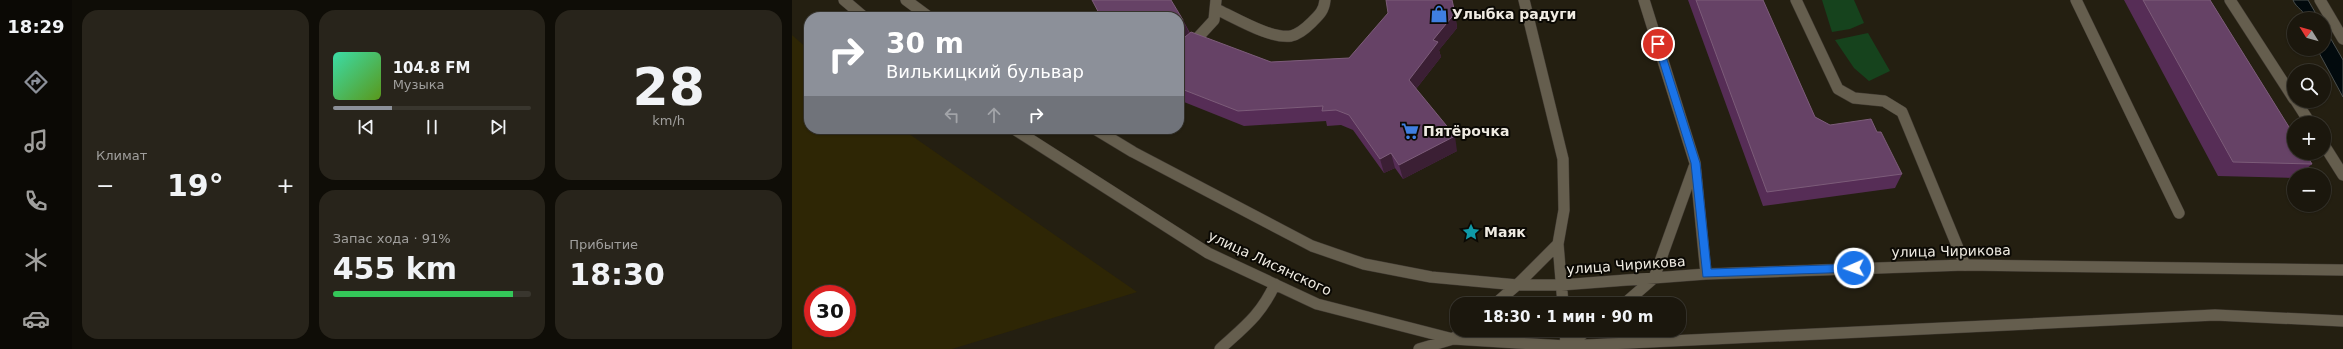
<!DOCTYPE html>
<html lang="ru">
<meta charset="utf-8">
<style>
:root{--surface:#1b170d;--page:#28241b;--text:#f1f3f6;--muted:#a09f9d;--line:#39362e;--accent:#8c9099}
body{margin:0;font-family:"DejaVu Sans",sans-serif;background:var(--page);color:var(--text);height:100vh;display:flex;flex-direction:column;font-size:15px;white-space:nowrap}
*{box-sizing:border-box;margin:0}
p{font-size:13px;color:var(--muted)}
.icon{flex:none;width:22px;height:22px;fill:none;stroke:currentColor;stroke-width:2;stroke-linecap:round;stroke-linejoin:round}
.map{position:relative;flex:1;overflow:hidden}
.sheet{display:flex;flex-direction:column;gap:10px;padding:10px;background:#0f0d07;width:720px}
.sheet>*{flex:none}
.top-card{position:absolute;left:12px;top:12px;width:380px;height:122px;border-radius:16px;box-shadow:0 1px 3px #0004,0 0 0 1px var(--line);background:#8c9099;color:#fff;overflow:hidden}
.needle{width:26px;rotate:307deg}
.controls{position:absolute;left:1495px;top:12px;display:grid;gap:8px}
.controls a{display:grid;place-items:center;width:44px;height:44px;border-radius:50%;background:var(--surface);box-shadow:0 1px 3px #0004,0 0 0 1px var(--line);font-size:20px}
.speed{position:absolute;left:12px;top:285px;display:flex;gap:8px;font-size:20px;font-weight:700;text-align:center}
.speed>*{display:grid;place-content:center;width:52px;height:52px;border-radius:50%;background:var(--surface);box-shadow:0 1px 3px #0004,0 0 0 1px var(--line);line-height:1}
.speed .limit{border:6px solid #d22;background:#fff;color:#111}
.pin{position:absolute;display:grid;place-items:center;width:34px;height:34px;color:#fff;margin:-17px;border:2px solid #fff;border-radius:50%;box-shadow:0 1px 4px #0007}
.me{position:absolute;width:44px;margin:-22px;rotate:268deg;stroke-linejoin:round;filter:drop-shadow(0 0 3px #0008)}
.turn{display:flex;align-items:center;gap:14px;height:84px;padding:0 16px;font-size:18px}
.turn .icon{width:52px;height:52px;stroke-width:2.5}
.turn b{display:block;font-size:28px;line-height:34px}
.lanes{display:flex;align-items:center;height:38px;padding:0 16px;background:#0003;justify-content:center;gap:20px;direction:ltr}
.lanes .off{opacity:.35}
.big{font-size:30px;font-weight:700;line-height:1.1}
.sheet .widget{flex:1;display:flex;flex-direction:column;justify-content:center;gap:6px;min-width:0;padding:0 14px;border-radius:16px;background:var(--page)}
.sheet .dial{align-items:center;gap:0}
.dial b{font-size:52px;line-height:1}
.song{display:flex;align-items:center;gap:12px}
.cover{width:48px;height:48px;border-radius:6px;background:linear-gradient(135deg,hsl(160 70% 55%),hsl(90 70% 35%))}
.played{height:4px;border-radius:2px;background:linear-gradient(90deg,var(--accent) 30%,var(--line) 30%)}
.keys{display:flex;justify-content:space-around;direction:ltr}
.heat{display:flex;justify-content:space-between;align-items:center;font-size:22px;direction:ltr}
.charge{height:6px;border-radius:3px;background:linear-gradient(90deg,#34c759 91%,var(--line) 0)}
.sheet .tiles{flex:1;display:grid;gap:10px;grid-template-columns:repeat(3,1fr)}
.widget:first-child{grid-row:span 2}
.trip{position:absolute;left:658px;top:297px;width:236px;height:40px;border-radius:16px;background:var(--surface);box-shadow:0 1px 3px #0004,0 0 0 1px var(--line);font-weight:700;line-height:40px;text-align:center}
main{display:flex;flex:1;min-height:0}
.tabs{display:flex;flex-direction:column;width:72px;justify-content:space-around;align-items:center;background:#0b0905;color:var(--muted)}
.tabs .icon{width:28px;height:28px}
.tabs .selected{color:var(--accent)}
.tabs b{font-size:18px;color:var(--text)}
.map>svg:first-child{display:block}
.green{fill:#16431d}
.sand{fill:#2e2605;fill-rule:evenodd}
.water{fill:#020a0d;stroke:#494e4d}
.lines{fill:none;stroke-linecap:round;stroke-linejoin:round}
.service-casing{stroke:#403a32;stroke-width:12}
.minor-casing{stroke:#403a32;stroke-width:12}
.service{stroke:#655e4e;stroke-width:11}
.minor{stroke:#655e4e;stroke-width:11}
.wall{fill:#562d56}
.shaded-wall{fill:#3b1f34}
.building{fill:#664266;stroke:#7c5c79}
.route{fill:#1a73e8;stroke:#114b97}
.labels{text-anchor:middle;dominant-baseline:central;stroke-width:4;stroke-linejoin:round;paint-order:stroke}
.poi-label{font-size:14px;font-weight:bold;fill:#efebe2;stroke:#0b0904;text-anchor:start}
.street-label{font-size:14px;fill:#efebe2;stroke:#0b0904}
</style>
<main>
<nav class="tabs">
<b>18:29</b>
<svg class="icon selected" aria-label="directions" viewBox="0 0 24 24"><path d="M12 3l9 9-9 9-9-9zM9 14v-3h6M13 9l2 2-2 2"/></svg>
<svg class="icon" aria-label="music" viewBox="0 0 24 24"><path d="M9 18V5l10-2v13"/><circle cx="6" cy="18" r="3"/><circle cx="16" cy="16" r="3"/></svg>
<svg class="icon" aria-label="phone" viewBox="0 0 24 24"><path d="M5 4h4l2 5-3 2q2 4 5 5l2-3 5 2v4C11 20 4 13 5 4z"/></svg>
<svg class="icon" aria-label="climate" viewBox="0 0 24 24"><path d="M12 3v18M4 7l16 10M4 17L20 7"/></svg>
<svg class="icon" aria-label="car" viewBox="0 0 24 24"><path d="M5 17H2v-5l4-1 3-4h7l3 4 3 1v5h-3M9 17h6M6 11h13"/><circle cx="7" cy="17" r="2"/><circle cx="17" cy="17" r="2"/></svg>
</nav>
<section class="sheet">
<div class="tiles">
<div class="widget"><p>Климат</p>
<div class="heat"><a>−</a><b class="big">19°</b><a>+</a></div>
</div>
<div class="widget">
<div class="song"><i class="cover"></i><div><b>104.8 FM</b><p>Музыка</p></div></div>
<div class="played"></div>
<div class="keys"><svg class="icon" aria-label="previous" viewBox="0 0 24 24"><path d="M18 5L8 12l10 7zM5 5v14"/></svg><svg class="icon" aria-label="pause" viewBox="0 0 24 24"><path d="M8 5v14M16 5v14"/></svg><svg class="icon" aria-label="next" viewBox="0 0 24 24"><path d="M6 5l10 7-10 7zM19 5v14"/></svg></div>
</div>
<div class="widget dial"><b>28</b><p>km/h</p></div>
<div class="widget"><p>Запас хода · 91%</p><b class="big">455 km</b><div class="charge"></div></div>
<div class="widget"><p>Прибытие</p><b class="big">18:30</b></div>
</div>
</section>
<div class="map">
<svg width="1551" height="349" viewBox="0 0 1551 349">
<rect width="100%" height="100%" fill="#241f11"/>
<path class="green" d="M1030 0H1062L1072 23 1058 29 1040 32Z
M1076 33 1098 71 1077 81 1062 68 1043 40Z"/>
<path class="sand" d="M0 35 17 50V129H110L345 292 160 349H0ZM21 294H55V328H21Z"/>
<path class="water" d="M1501 0H1516L1527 19H1515C1513 11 1504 8 1501 0Z
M1532 27 1551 60V97L1525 49H1532Z"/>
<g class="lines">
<g class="service-casing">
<path id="service" d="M1004 0 1046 89 1062 98 1092 101 1110 112 1173 265
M1284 0 1387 213
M1438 0 1502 99
M1528 0 1551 39
M426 10C444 18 478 39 499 36 507 34 514 28 519 23 527 15 532 11 533 0
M399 45 422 20 424 0
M1504 101 1518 123
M1532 145 1551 175"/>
</g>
<g class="minor-casing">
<path id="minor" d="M52 0 72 17
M114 0 137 17
M732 0 771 159 772 210 766 244 771 304
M852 0 903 163 914 274
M222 129 416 253 525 304 661 339 774 346
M303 129 341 152 520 246 572 264 639 277 725 285 766 244
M703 304 725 285H769L914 274 1173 265 1551 270
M832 304 862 278 902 167
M773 330 774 346
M774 346 796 330
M428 349C452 327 469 315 483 284
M627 349 661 339 672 330
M767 349 774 346 1423 315 1551 321"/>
</g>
<use href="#service" class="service"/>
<use href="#minor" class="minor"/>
</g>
<path class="wall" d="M896 0H971L1023 117 1038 125 1085 132 1110 174 1103 188 971 206Z
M1332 0H1418L1520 164 1507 175H1502V178L1426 176Z
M663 13 665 28 647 50 649 57 624 89 665 151 611 179 603 168 592 173 561 130 549 125 535 126 534 121 452 126 387 100V17L391 20 398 33 479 62 557 58Z"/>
<path class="shaded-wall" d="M663 13 665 28 647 50 649 57 620 94 617 80 641 40Z
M391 20 398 35 392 43 387 35V25Z
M663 136 665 151 611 179 607 165Z
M599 153 603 168 592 173 588 159Z"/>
<path class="building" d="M300 0H379L391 20 387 25V17H309Z
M594 0H660L663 13 641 40 646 42 617 80 663 136 607 165 599 153 588 159 557 115 544 110 530 111 531 106 446 111 387 88V35L393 37 399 32 479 62 557 58 596 13Z
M904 0H971L1023 117 1038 125 1079 119 1085 132H1089L1110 174 975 192Z
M1351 0H1418L1502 135V153H1513L1520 164 1441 162Z"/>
<path class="route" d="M863 42 870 44 908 163 919 269 1062 264 1067 268 1066 272 911 277 899 163 862 44Z"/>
<defs>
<g id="shop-bare" transform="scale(1.38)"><path d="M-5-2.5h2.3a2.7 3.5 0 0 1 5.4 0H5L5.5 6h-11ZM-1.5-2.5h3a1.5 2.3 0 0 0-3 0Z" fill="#3f7fe0" stroke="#0b0904" stroke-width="2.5" paint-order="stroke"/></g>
<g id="supermarket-bare" transform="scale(1.38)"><path d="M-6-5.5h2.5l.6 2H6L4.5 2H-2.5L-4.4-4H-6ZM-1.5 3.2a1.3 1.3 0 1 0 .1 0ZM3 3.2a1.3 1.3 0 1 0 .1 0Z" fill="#3f7fe0" stroke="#0b0904" stroke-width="2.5" paint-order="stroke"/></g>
<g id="sight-bare" transform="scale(1.38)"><path d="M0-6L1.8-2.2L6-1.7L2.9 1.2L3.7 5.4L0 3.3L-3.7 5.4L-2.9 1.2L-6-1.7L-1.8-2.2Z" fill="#0f9aa8" stroke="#0b0904" stroke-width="2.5" paint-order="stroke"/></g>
</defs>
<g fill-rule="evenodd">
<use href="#shop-bare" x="647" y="14"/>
<use href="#supermarket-bare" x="618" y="131"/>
<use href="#sight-bare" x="679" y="232"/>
</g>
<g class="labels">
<g class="poi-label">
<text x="660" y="14">Улыбка радуги</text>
<text x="631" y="131">Пятёрочка</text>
<text x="692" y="232">Маяк</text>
</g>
<g class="street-label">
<text transform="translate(1159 251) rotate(-1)">улица Чирикова</text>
<text transform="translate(478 263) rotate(25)">улица Лисянского</text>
<text transform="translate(834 265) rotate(-4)">улица Чирикова</text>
</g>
</g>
</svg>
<div class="controls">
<a><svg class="needle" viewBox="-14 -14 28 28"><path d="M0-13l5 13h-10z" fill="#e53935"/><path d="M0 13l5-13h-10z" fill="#a09f9d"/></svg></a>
<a><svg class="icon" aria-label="search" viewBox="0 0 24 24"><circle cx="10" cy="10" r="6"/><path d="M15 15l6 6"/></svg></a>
<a>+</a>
<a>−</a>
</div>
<div class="speed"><div class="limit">30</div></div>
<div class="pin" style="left:866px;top:44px;background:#d93025"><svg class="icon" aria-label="arrive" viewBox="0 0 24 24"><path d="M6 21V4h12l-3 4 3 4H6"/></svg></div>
<svg class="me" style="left:1062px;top:268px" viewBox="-20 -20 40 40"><circle r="17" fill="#1a73e8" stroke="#fff" stroke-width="3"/><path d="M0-11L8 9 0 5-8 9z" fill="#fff"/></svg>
<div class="trip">18:30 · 1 мин · 90 m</div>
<div class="top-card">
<div class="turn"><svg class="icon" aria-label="right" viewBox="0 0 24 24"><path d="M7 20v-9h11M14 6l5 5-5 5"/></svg><div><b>30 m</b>Вилькицкий бульвар</div></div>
<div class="lanes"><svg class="icon off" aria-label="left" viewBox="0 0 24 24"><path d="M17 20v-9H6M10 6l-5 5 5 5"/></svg><svg class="icon off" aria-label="ahead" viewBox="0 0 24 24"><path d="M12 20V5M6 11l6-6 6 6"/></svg><svg class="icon" aria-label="right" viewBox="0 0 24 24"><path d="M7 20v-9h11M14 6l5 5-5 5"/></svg></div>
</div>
</div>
</main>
